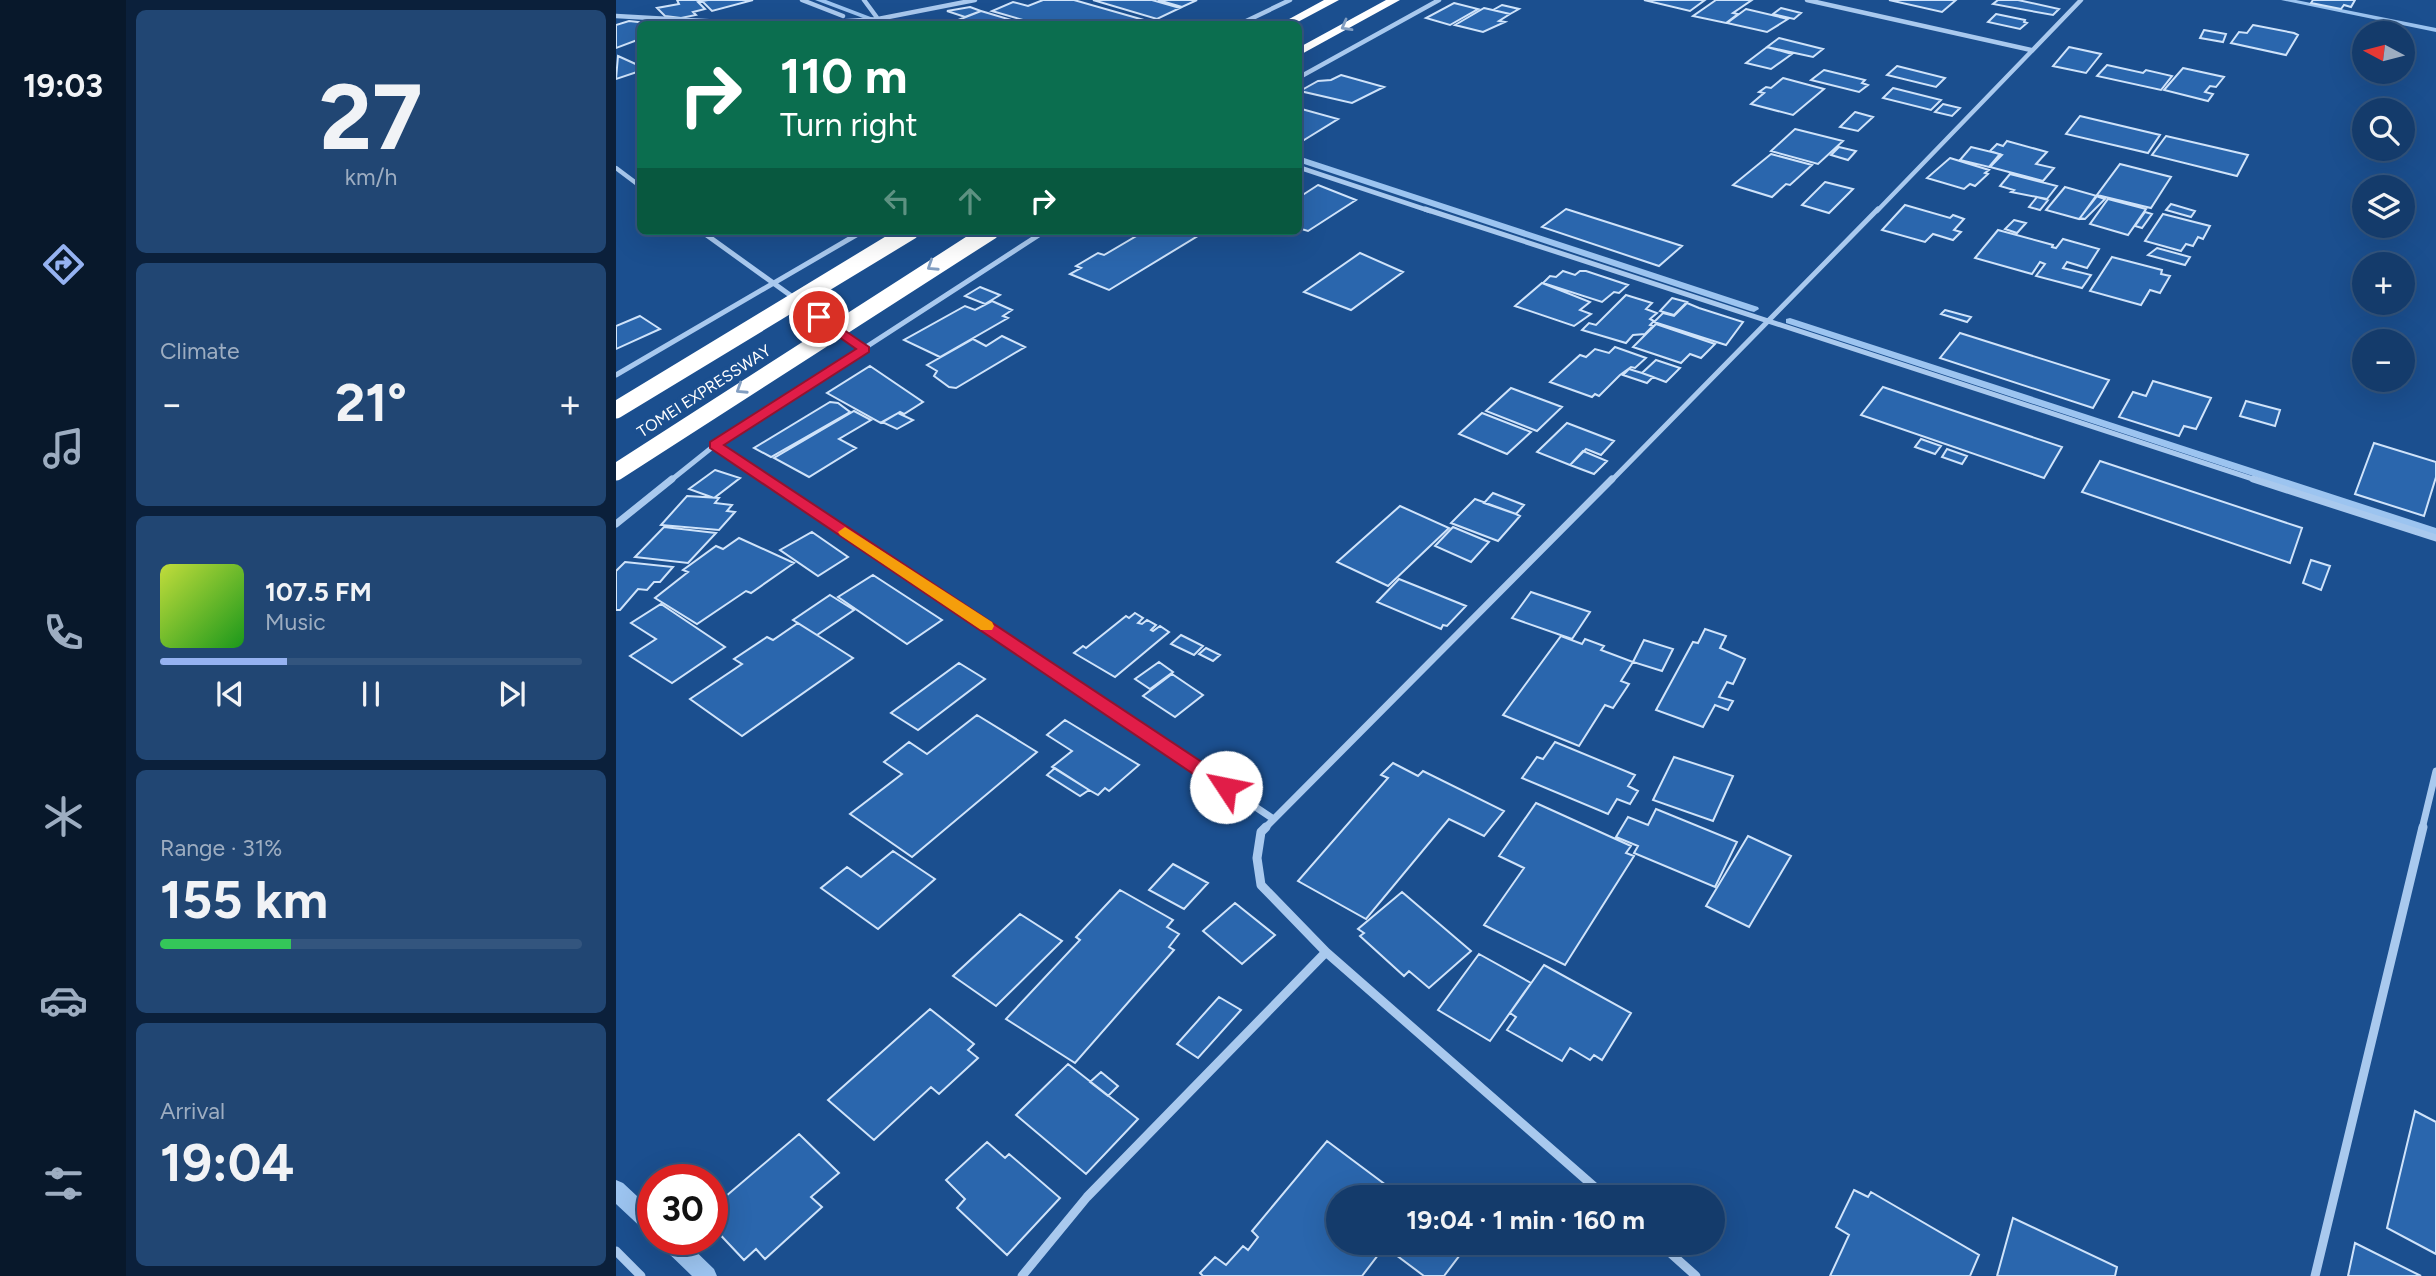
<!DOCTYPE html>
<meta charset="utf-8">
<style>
:root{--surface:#143b6b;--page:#214673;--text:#f1f3f6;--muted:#9dadc1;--line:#33557e;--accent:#95b2f1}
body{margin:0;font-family:Figtree,sans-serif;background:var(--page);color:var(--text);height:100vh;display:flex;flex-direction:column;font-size:26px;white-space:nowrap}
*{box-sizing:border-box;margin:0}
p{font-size:23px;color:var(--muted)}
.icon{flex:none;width:38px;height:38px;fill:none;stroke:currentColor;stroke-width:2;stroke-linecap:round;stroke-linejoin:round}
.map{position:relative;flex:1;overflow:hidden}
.drawer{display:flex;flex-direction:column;gap:10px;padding:10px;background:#0b203b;width:490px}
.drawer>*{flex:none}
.hud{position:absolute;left:21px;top:21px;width:665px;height:214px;border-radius:10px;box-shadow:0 7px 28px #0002,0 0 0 2px var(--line);background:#0b6e4f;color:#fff;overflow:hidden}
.needle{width:46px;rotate:277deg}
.tools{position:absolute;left:1736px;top:21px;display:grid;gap:14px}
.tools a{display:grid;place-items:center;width:63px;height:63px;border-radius:50%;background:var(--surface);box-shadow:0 7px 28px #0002,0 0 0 2px var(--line);font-size:35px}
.speed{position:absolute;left:21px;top:1164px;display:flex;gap:14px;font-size:35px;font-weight:700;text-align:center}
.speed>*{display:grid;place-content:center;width:91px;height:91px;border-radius:50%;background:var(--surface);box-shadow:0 7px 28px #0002,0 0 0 2px var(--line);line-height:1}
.speed .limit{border:10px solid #d22;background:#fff;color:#111}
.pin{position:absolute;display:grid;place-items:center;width:60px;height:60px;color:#fff;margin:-30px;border:4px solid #fff;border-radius:50%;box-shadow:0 2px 7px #0007}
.me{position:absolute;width:77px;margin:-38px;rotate:304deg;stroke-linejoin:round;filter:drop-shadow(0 0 5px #0008)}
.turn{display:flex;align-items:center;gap:24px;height:147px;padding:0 28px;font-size:32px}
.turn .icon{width:91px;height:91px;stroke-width:2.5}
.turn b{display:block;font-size:49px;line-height:60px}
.lanes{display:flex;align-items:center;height:66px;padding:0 28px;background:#0003;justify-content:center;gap:35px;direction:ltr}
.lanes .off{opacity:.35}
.big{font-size:52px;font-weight:700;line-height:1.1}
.drawer .widget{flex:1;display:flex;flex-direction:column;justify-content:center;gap:10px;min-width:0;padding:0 24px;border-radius:10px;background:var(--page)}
.drawer .dial{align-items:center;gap:0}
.dial b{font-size:91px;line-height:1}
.song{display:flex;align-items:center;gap:21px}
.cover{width:84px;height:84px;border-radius:10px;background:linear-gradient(135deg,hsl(70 70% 55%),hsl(120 70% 35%))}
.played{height:7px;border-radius:4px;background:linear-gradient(90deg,var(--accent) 30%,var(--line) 30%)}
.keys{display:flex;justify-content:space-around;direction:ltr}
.heat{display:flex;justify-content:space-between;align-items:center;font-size:38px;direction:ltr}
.charge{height:10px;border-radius:5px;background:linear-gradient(90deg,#34c759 31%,var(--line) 0)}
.trip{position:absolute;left:710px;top:1185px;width:399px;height:70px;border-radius:35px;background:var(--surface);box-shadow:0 7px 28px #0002,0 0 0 2px var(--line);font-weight:700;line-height:70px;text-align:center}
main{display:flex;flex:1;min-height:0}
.dock{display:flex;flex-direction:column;width:126px;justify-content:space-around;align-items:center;background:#08182b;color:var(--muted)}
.dock .icon{width:49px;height:49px}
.dock .selected{color:var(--accent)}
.dock b{font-size:32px;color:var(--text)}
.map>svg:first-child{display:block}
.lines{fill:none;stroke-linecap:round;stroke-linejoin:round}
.stream{fill:#9cc4f0;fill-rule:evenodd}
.building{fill:#2a66ad;stroke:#cfe3fa;stroke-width:2}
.street-far3{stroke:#a9c9ee;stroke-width:4.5}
.street-far2{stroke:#a9c9ee;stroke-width:5}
.street-far1{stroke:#a9c9ee;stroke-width:7}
.street{stroke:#a9c9ee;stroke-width:9}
.highway{fill:#fff;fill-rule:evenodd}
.highway-bridge{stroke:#fff;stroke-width:17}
.oneway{stroke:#829ec1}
.route{fill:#e11d48;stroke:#92132f;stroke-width:2}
.slow{fill:#f59e0b}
.labels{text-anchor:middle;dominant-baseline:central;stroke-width:7;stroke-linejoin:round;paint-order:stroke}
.far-street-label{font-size:16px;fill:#fff;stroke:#1b4f8f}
</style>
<main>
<nav class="dock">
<b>19:03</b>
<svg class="icon selected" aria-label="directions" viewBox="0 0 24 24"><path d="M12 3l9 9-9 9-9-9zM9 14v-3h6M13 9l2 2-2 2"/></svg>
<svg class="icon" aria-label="music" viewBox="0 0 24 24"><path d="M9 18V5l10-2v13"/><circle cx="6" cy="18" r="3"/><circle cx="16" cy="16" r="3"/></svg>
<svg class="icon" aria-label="phone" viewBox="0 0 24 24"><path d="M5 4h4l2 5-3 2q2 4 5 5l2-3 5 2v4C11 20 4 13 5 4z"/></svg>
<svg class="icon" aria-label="climate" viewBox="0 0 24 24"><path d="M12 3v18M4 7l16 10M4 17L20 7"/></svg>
<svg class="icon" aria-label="car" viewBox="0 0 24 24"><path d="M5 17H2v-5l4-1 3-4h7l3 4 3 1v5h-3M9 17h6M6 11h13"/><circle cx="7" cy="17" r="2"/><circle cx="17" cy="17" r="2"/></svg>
<svg class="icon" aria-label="filters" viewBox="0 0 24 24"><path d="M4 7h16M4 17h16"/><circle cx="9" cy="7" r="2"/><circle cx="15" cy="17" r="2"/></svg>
</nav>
<section class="drawer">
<div class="widget dial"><b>27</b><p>km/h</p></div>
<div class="widget"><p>Climate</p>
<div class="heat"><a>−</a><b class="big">21°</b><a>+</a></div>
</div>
<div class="widget">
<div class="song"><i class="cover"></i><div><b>107.5 FM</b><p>Music</p></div></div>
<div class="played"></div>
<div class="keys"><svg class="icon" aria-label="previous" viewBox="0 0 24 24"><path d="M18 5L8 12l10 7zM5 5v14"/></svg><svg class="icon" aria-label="pause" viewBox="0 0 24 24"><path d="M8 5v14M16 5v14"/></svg><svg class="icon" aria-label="next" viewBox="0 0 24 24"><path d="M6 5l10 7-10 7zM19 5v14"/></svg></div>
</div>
<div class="widget"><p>Range · 31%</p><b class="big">155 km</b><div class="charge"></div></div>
<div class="widget"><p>Arrival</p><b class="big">19:04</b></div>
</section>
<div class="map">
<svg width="1820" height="1276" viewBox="0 0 1820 1276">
<rect width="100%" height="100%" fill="#1b4f8f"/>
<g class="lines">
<path class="stream" d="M199 0H210L273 24H263Z
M1665 0H1680L1820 28V32Z
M682 156 1142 307 1143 309 1138 312 1134 311 682 162Z
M1174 318 1820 528V536L1170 323V319Z
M0 1180 7 1183 37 1211V1235L30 1232 0 1204Z
M42 1239H67L98 1269 101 1276H76L45 1246Z"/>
</g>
<path class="building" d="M61 0H91L82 2 89 9 77 12 80 15 65 18 49 16 41 8 63 4Z
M92 0H137L96 11 86 1Z
M427 0H458L542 24H421L376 11 397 2 412 6Z
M477 0H536L564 8 541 19Z
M542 0H581L566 7Z
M1028 0H1089L1074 11Z
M1100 0H1136L1117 13 1122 14 1110 23 1077 16Z
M1273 0H1340L1326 12Z
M1382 0H1402L1443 9 1437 15 1377 4Z
M1697 0H1739L1735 7 1728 5 1725 9 1695 3Z
M838 3 862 9 834 25 810 18Z
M886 5 903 9 894 14 877 10Z
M354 7 365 11 349 17 331 11Z
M868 8 894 14 883 21 889 22 867 32 839 25Z
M1165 8 1185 13 1178 19 1157 14Z
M1130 9 1172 19 1151 32 1111 23Z
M365 11 409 24H332Z
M1380 14 1409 20 1408 22 1411 23 1404 29 1372 22Z
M13 21 40 24H24V39L0 48V25Z
M1637 25 1678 33 1682 35 1670 55 1615 43 1623 32 1631 33Z
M1588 30 1610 34 1607 42 1584 38Z
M1163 38 1207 49 1197 57 1151 47Z
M1151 47 1176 54 1155 69 1130 63Z
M1453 47 1485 54 1470 73 1437 66Z
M2 56 24 66V71L0 79Z
M1491 65 1527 73 1530 70 1556 76 1545 90 1481 76Z
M1281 66 1329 78 1320 87 1271 75Z
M1567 68 1608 77 1600 87 1594 86 1589 92 1597 94 1592 101 1548 90Z
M1208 70 1249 80 1246 83 1252 85 1243 92 1195 80Z
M725 75 768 87 736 103 684 91 702 81 715 80Z
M1167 78 1208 89 1177 115 1135 104 1148 93 1143 92 1150 87 1155 88Z
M1277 88 1325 100 1315 110 1267 98Z
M1327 104 1344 108 1336 116 1319 112Z
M682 108 722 119 688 140 682 139Z
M1239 112 1257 117 1242 131 1224 127Z
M1464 116 1544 135 1532 153 1450 134Z
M1179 129 1227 141 1202 164 1155 151Z
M1550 136 1632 155 1621 176 1536 155Z
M1391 141 1431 152 1420 164 1438 168 1427 181 1374 167 1386 155 1374 151 1381 144 1387 146Z
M1223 147 1240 151 1232 160 1215 155Z
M1355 147 1384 154 1373 167 1344 160Z
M1155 154 1196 165 1174 185 1170 184 1156 197 1117 185Z
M1334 158 1373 170 1369 173 1372 174 1359 186 1354 184 1348 189 1311 178Z
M1504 164 1555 177 1535 208 1481 195Z
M1394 174 1441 186 1431 199 1395 192 1398 190 1384 186Z
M1209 182 1237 189 1213 213 1186 205Z
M702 185 740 200 692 231 682 228V198Z
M1449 187 1481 196 1463 219 1430 210Z
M1480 196 1489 199 1469 219 1464 218Z
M1421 197 1432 200 1424 210 1413 207Z
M1492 199 1530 209 1512 235 1474 224Z
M1555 204 1579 211 1575 217 1550 210Z
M1289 205 1334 218 1337 215 1348 219 1338 230 1345 232 1337 240 1317 234 1309 242 1266 230Z
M950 209 1066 246 1043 266 926 227Z
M1529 212 1536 214 1526 228 1519 226Z
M1547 214 1594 226 1587 239 1582 237 1577 246 1570 244 1565 251 1529 241Z
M1398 220 1410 223 1401 233 1389 229Z
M1382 230 1437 245 1436 247 1440 248 1447 239 1483 249 1471 268 1451 262 1447 268 1475 275 1466 288 1420 276 1429 264 1424 262 1416 274 1359 258Z
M529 231H590L493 290 454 274 465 268 460 266 482 253 488 255Z
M1541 248 1574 257 1569 265 1532 255Z
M744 253 787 272 735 310 688 292Z
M1496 257 1546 270 1545 274 1554 276 1544 293 1534 290 1525 305 1474 291Z
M947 271 959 275 964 271H970L1012 285 1003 293 998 292 986 302 927 283 934 276 940 277Z
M926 283 974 302 964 310 975 314 958 326 899 306Z
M364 287 384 295 369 304 349 296Z
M1010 295 1036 303 1030 309 1041 313 1034 319 1038 321 1034 325 1037 326 1029 334 1017 335 1010 343 966 330 973 323 980 325Z
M1056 298 1071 302 1058 315 1044 311Z
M376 301 396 310 387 316 392 318 324 357 288 340 349 306 359 310Z
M1071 303 1083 308 1127 322 1110 345 1038 322 1047 313 1058 316Z
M1329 310 1355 317 1351 322 1325 314Z
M24 316 44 329 0 349V326Z
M1040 324 1099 344 1085 358 1074 354 1065 363 1017 347Z
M1344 333 1493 380 1477 408 1324 358Z
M386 336 409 347 340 388 333 387 318 376 321 371 311 365 357 339 370 346Z
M999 347 1030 358 1019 368 1015 367 1004 375 983 396 979 394 976 397 934 382 964 355 970 357 979 349 993 353Z
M1040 360 1064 368 1050 382 1026 373Z
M254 366 307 402 288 414 284 412 265 423 211 393Z
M1013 369 1026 373 1037 377 1031 383 1007 375Z
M1537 381 1595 398 1580 429 1568 426 1563 436 1503 417 1517 392 1530 396Z
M1267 387 1446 447 1428 478 1245 415Z
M895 388 946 407 921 431 870 411Z
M1630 401 1664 410 1659 426 1624 416Z
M214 402 222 403 234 412 155 457 138 448Z
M238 411 255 420 223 439 240 448 193 477 158 458Z
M282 413 297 420 281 429 266 422Z
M866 413 915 432 891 454 843 434Z
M951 423 998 441 985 455 970 449 954 465 921 452Z
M1305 439 1325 446 1319 454 1299 447Z
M1758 443 1820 462V477L1808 516 1739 494Z
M1331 449 1351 456 1346 464 1326 457Z
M967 451 991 461 978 474 954 465Z
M1484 461 1686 528 1674 563 1466 492Z
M99 470 124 478 98 498 73 489Z
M877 493 908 505 900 514 868 503Z
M71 496 103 498 99 503 116 505 111 511 119 512 103 530 45 525Z
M859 499 900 514 904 516 882 541 835 523Z
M784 506 833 528 772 586 721 562Z
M48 527 100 533 72 563 19 557Z
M837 527 873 542 855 562 819 546Z
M196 532 232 557 202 576 164 550Z
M123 538 178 563 135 593 130 591 81 624 39 598 72 572 67 570 100 546 107 549Z
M1695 560 1714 566 1705 590 1687 583Z
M9 562 57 567 44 582H38L31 590 22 589 4 610H0V571Z
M257 575 326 620 291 644 222 597Z
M783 579 850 606 831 626 827 625 825 629 761 602Z
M915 592 974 612 956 639 896 618Z
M214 595 238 610 201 635 177 620Z
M45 604 109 647 56 683 14 656 40 639 15 623Z
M519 613 527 618 522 623 526 624 531 620 540 625 535 630 537 631 544 626 553 632 499 677 458 653 467 646 470 648 510 616 513 618Z
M182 623 237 658 126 736 74 699 126 664 118 659 151 637 157 640Z
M1089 629 1110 636 1104 648 1129 659 1117 684 1111 682 1103 697 1117 701 1112 710 1099 705 1087 727 1040 710 1077 642 1082 643Z
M565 635 587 646 578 655 555 644Z
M945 636 966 644 969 639 988 646 985 650 1017 662 1005 681 1013 684 997 708 989 705 963 746 887 715Z
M1028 640 1057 649 1046 671 1017 662Z
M590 648 604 655 597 661 583 654Z
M543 662 557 672 534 689 519 679Z
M343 663 369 679 302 730 275 713Z
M556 674 587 695 559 717 527 696Z
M361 715 421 752 296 857 234 814 286 774 268 762 293 742 311 754Z
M449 720 523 765 493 791 489 788 482 795 473 790 436 767 456 751 431 735Z
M939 742 1019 775 1012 786 1022 791 1014 804 1001 799 992 814 906 778 921 757 927 759Z
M1058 757 1117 776 1097 821 1037 800Z
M777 763 802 776 807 771 888 811 868 836 833 819 750 919 682 881 772 778 765 775Z
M439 768 473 790 464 796 431 775Z
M920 803 1015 846 1010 853 1018 856 949 965 868 925 908 868 883 856Z
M1040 809 1121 842 1099 887 1018 853 1022 846 1000 837 1012 817 1032 825Z
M1132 836 1175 856 1133 927 1090 906Z
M277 851 319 879 262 929 205 888 231 867 245 877Z
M557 864 592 883 568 909 533 890Z
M504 890 557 920 551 927 563 934 553 947 558 950 459 1063 390 1019 464 940 460 937Z
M786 892 855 951 813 988 793 971 788 976 744 936 748 933 742 929Z
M619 903 659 935 626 964 587 931Z
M404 914 446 941 380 1006 337 976Z
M863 954 915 983 874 1041 822 1010Z
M928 965 1015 1013 986 1060 978 1055 974 1060 954 1048 946 1061 891 1030 900 1017 894 1013Z
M603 997 625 1010 582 1058 561 1044Z
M314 1009 358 1044 352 1050 362 1058 323 1094 315 1087 258 1140 212 1100Z
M452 1064 522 1119 470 1174 400 1115Z
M485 1072 502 1086 492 1096 474 1082Z
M1799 1111 1820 1122V1254L1771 1228Z
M183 1134 223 1173 195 1197 206 1207 149 1259 140 1249 128 1260 96 1226V1208Z
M711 1141 786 1197H723V1242H772L746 1276H587L584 1273 599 1257 610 1265 627 1246 632 1250 642 1237 636 1231Z
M371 1142 389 1158 393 1154 444 1198 391 1255 341 1208 349 1199 330 1180Z
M1238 1190 1252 1197 1255 1192 1363 1255 1354 1276H1214L1233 1235 1220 1227Z
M1397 1218 1501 1267 1499 1276H1381Z
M783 1242H852L853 1243 828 1276H808L776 1252Z
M1739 1243 1805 1276H1732Z"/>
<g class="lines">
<path class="street-far3" d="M186 0 227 16
M248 0 262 19 260 24
M1191 0 1415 50
M0 16 142 24
M188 24 262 19 359 0
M624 24 674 0
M682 78 823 0
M682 167 814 211
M0 168 24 186
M1261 211 1465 0"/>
<path class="street-far2" d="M809 209 1643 481
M85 231 249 349
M0 375 247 231
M99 445 153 481
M54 481 99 445 429 231
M995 481 1262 209"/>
<path class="street-far1" d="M150 479 656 818
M1637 479 1820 538
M0 524 56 479
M648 829 996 479
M1806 829 1820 771"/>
<path class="street" d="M650 827 645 832 641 858 645 885 710 952 990 1197
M1042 1242 1080 1276
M0 1251 25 1276
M406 1276 471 1197 710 952
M1699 1276 1807 827"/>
<path class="highway" d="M708 0H723L678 24H664Z
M770 0H784L682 56V48Z"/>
<path class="highway-bridge" d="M0 410 295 231
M0 472 375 231"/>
</g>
<defs><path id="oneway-chevron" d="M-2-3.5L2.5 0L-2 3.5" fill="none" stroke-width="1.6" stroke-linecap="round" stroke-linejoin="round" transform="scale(1.75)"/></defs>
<g class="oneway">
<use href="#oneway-chevron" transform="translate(730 26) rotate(151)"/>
<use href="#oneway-chevron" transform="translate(316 266) rotate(147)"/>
<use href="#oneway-chevron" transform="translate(125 389) rotate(147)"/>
</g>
<path class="route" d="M203 313 253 347V352L108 445 616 782 619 787 616 792H604L94 448V442L240 349 199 320V315Z"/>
<path class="slow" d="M229 527 376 622 378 626 376 630H365L224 535 222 532Z"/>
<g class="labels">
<g class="far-street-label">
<text transform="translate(88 391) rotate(-33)">TOMEI EXPRESSWAY</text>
</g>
</g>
</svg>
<div class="tools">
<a><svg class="needle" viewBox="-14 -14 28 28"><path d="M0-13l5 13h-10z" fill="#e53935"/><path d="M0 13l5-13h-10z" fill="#9dadc1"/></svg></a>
<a><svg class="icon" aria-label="search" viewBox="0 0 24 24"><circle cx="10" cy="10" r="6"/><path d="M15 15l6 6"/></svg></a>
<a><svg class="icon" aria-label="layers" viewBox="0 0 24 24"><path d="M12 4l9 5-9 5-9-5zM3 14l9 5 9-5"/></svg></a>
<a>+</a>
<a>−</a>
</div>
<div class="speed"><div class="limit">30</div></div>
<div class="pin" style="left:203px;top:317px;background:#d93025"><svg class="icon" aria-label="arrive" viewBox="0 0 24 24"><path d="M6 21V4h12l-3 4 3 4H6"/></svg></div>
<svg class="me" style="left:610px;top:787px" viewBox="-20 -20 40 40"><circle r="19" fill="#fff"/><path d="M0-13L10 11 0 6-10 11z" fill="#e11d48"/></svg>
<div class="trip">19:04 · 1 min · 160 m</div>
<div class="hud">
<div class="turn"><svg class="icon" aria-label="right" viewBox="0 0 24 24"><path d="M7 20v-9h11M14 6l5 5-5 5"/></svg><div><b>110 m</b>Turn right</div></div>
<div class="lanes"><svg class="icon off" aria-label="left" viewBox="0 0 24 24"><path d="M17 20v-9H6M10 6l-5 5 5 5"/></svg><svg class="icon off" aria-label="ahead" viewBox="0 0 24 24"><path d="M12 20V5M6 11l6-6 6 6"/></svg><svg class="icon" aria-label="right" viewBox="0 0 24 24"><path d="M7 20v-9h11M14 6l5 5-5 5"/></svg></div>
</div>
</div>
</main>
